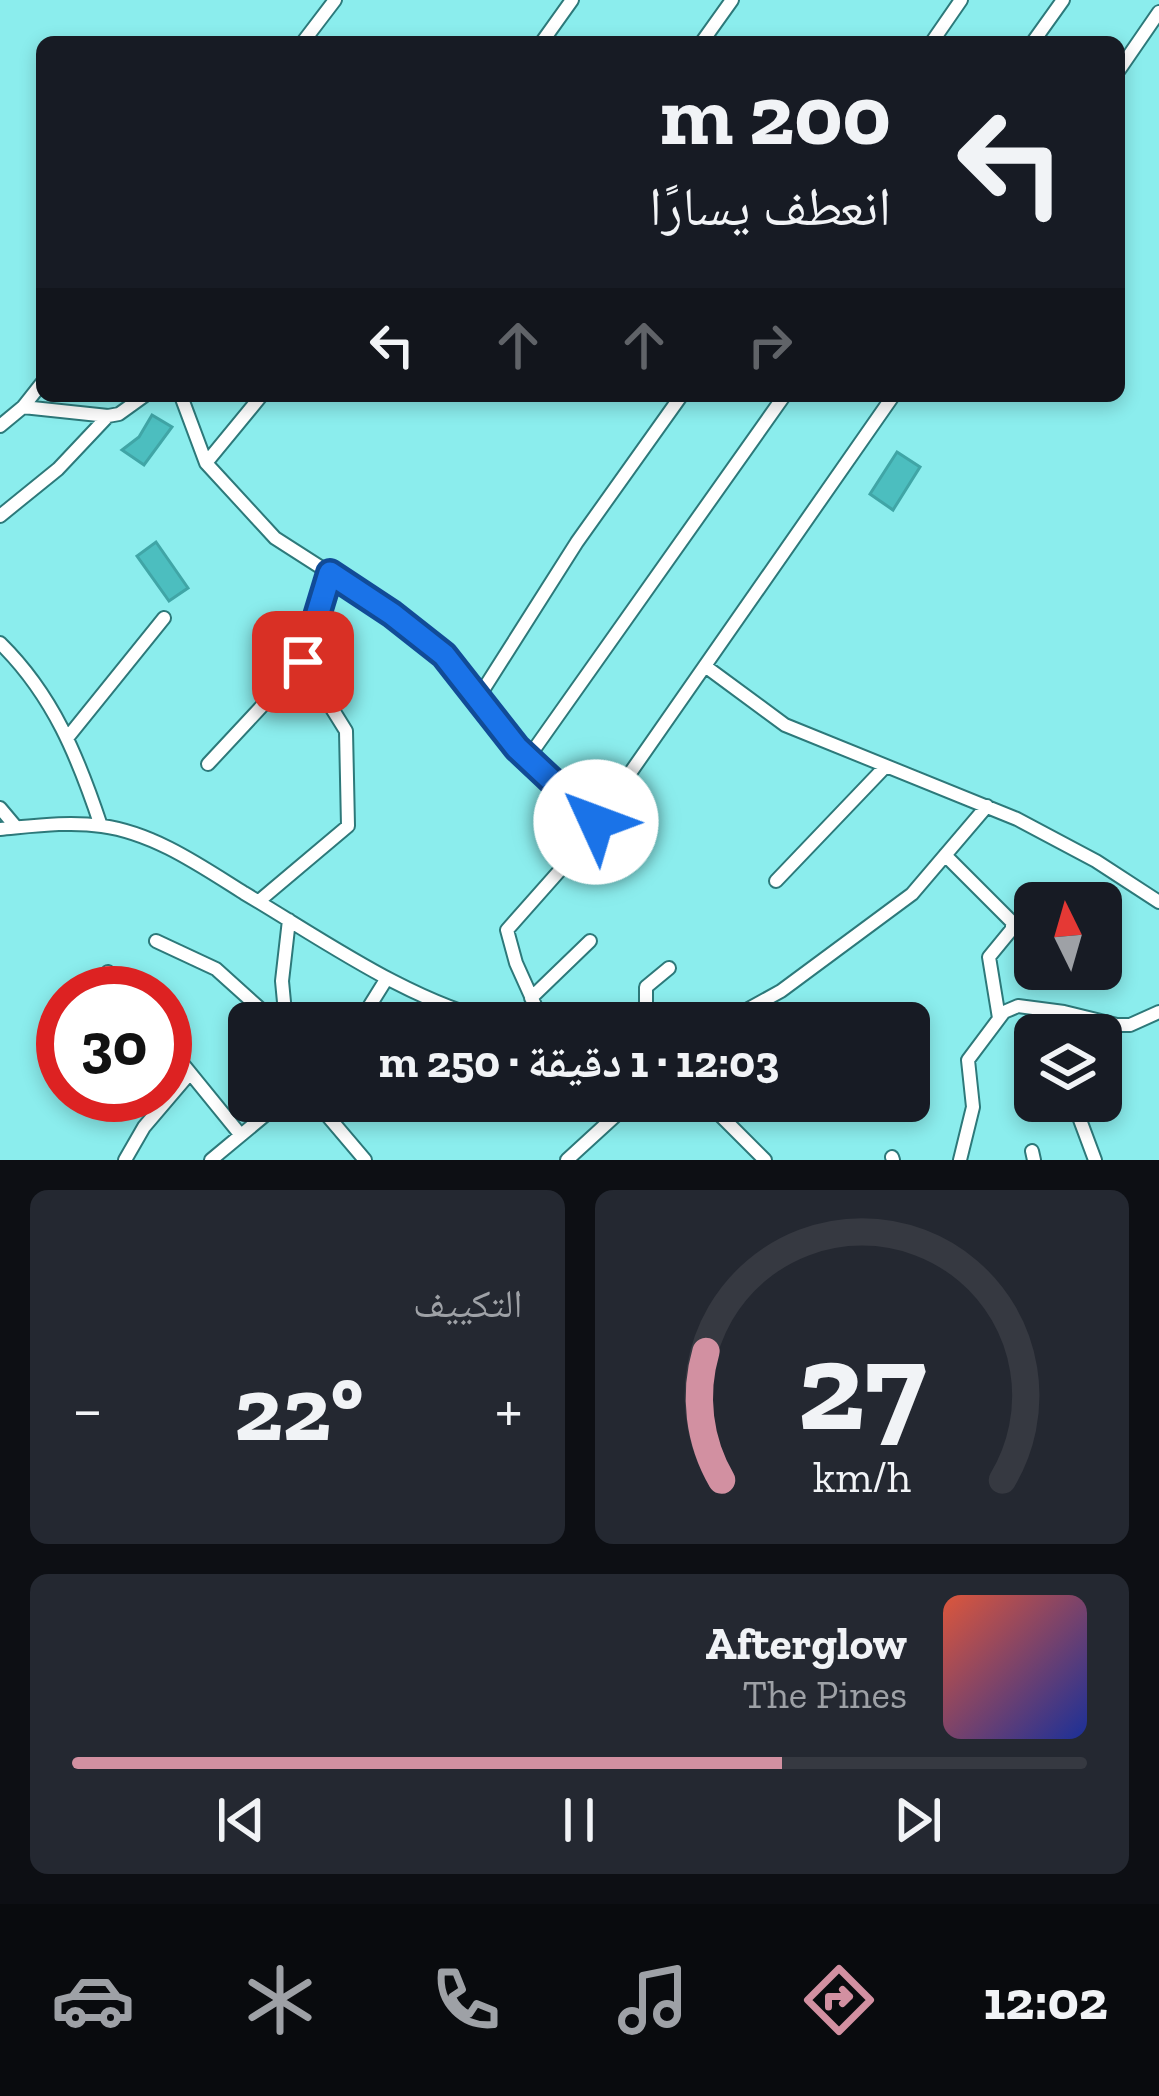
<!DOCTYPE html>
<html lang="ar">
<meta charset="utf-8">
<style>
:root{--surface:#171b24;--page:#242831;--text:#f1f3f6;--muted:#9ea1a6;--line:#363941;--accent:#d290a1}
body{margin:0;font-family:"Zilla Slab","Noto Naskh Arabic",serif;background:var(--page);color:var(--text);direction:rtl;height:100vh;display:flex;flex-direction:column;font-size:45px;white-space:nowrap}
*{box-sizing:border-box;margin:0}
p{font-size:39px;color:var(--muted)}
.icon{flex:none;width:66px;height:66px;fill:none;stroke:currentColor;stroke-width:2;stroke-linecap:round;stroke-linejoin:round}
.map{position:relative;height:1160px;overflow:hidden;direction:ltr}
.details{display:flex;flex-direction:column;gap:30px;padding:30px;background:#0d0f14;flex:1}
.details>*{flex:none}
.top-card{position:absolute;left:36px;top:36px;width:1089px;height:366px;border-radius:18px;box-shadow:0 6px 18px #0003;direction:rtl;background:#171b24;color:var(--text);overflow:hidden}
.needle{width:78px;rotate:355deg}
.fabs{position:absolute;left:1014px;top:882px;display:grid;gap:24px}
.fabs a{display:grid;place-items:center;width:108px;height:108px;border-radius:18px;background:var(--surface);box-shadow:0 6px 18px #0003;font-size:60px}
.speed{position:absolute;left:36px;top:966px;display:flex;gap:24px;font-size:60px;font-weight:700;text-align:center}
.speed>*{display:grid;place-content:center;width:156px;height:156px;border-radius:50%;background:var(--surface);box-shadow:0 6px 18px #0003;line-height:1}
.speed .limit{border:18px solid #d22;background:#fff;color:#111}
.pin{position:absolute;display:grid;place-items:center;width:102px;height:102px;color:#fff;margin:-51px;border-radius:24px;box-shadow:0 6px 18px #0006}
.me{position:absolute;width:132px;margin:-66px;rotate:313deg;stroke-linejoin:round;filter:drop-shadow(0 0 9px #0008)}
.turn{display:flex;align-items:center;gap:42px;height:252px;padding:0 36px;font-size:54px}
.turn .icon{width:156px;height:156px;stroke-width:2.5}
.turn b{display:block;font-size:84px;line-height:102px}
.lanes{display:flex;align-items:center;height:114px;padding:0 36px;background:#0003;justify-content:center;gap:60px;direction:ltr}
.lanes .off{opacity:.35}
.big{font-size:90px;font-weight:800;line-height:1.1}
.details .widget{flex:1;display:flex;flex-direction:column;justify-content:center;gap:18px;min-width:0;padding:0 42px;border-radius:18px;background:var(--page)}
.details .dial{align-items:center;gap:0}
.dial svg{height:312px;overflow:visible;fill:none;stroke:var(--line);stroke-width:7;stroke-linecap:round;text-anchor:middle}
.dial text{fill:var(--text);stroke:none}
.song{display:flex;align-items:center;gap:36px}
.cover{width:144px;height:144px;border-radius:18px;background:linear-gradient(135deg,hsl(10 70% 55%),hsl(230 70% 35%))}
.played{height:12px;border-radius:6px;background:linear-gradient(90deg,var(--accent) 70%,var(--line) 70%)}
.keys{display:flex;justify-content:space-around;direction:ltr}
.heat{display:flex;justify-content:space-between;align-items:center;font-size:66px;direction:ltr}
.details .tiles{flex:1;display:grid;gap:30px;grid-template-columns:1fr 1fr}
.widget:last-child{grid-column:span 2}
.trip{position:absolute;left:228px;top:1002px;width:702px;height:120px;border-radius:18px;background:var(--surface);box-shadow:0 6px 18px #0003;font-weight:800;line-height:120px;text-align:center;direction:rtl}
.tabs{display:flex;height:192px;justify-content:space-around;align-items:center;background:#090b0e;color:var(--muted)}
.tabs .icon{width:84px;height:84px}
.tabs .on{color:var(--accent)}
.tabs b{font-size:54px;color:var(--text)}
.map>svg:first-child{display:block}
.building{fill:#4cbebf;stroke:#40a5a6;stroke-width:3}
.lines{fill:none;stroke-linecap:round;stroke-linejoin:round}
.minor-casing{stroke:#2d797a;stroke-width:16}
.minor{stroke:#fff;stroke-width:12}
.route-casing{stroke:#114b97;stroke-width:30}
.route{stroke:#1a73e8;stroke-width:21}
</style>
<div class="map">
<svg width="1159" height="1160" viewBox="0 0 1159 1160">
<rect width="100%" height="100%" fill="#8beded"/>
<path class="building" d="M152 415 172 427 144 465 122 450 139 437Z
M897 452 920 467 893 510 870 494Z
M156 542 188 588 169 601 137 556Z"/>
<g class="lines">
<g class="minor-casing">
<path id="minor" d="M303 42 335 0
M542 42 572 0
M702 42 732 0
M932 42 961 0
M1033 42 1063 0
M1119 70 1159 12
M181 396 206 463 275 538 392 613 444 655 517 748 596 822 569 860 507 930 516 963 543 1023
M23 407 42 383
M0 426 23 407 108 416 119 414 144 396
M206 463 261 396
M0 516 58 469 108 416
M0 643C53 695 78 757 101 826
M705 666 785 725 1017 819 1096 861 1159 902
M478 698 577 542 681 396
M68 737 164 618
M528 758 784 396
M208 764 303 662
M0 808 16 827
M596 822 893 396
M0 829C33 826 69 821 102 826 154 833 201 866 244 893 325 941 408 1001 500 1023
M945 855 1012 922V929L989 957 999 1018
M776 881 884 768
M259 901 348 826 346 731 303 662 330 573
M156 941 216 969 276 1023
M108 972 125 993
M531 998 590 941
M286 1023 282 981 289 920
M359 1023 387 978
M646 1023V987L669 968
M723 1023 781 991 912 894 987 806
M165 1042 239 1133
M315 1101 365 1160
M706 1101 765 1160
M1073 1101 1095 1160
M1032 1151 1034 1160
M892 1157 893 1160
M125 1160 144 1127 190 1073
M211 1160 282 1101
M567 1160 615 1116 611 1101
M960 1160 973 1107 968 1060 1004 1012 1018 1006 1064 1012 1117 1025H1130L1159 1012"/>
</g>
<use href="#minor" class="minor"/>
</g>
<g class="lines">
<g class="route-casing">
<path id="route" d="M303 662 330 573 392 614 444 655 517 748 596 822"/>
</g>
<use href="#route" class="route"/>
</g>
</svg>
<div class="fabs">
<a><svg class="needle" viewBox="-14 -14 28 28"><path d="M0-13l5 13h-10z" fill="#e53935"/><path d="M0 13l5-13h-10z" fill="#9ea1a6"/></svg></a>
<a><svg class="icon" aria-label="layers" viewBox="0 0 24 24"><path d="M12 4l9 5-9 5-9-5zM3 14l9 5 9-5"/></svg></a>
</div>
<div class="speed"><div class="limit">30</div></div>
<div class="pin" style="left:303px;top:662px;background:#d93025"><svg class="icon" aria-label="arrive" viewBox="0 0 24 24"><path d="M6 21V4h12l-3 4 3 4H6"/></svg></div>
<svg class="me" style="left:596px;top:822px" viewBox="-20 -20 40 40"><circle r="19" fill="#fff"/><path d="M0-13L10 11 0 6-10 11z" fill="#1a73e8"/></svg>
<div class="trip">12:03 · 1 دقيقة · 250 m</div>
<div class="top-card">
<div class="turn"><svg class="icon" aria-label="left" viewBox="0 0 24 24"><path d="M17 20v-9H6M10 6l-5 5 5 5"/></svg><div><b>200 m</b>انعطف يسارًا</div></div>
<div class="lanes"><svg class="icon" aria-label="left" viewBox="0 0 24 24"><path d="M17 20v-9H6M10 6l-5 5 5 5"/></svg><svg class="icon off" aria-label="ahead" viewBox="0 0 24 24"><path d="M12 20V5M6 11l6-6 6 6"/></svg><svg class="icon off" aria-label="ahead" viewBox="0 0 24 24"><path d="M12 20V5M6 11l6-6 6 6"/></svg><svg class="icon off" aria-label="right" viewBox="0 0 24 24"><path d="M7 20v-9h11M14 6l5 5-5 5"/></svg></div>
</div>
</div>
<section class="details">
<div class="tiles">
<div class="widget dial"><svg viewBox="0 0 100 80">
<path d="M14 69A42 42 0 1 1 86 69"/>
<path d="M14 69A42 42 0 0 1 10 36" stroke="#d290a1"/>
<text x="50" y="56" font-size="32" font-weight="700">27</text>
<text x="50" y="72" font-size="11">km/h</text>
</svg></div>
<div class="widget"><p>التكييف</p>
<div class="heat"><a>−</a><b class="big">22°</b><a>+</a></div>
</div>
<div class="widget">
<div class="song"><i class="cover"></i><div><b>Afterglow</b><p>The Pines</p></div></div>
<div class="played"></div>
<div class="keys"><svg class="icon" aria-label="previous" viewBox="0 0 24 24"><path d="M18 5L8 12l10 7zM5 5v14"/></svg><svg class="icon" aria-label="pause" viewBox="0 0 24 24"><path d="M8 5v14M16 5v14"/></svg><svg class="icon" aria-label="next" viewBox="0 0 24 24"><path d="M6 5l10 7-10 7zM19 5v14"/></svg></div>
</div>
</div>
</section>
<nav class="tabs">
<b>12:02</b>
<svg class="icon on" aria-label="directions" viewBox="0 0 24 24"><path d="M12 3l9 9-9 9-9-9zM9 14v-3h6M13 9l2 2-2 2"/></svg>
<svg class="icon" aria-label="music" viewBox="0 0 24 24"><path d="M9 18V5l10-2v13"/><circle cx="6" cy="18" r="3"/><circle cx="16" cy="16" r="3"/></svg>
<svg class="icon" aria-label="phone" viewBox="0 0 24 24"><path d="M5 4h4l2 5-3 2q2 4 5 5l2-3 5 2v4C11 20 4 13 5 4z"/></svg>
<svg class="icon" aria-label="climate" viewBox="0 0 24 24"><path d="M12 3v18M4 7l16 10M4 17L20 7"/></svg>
<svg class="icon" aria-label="car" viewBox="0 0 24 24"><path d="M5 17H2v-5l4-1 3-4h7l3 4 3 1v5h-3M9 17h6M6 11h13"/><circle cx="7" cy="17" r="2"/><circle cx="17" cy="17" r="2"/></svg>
</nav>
